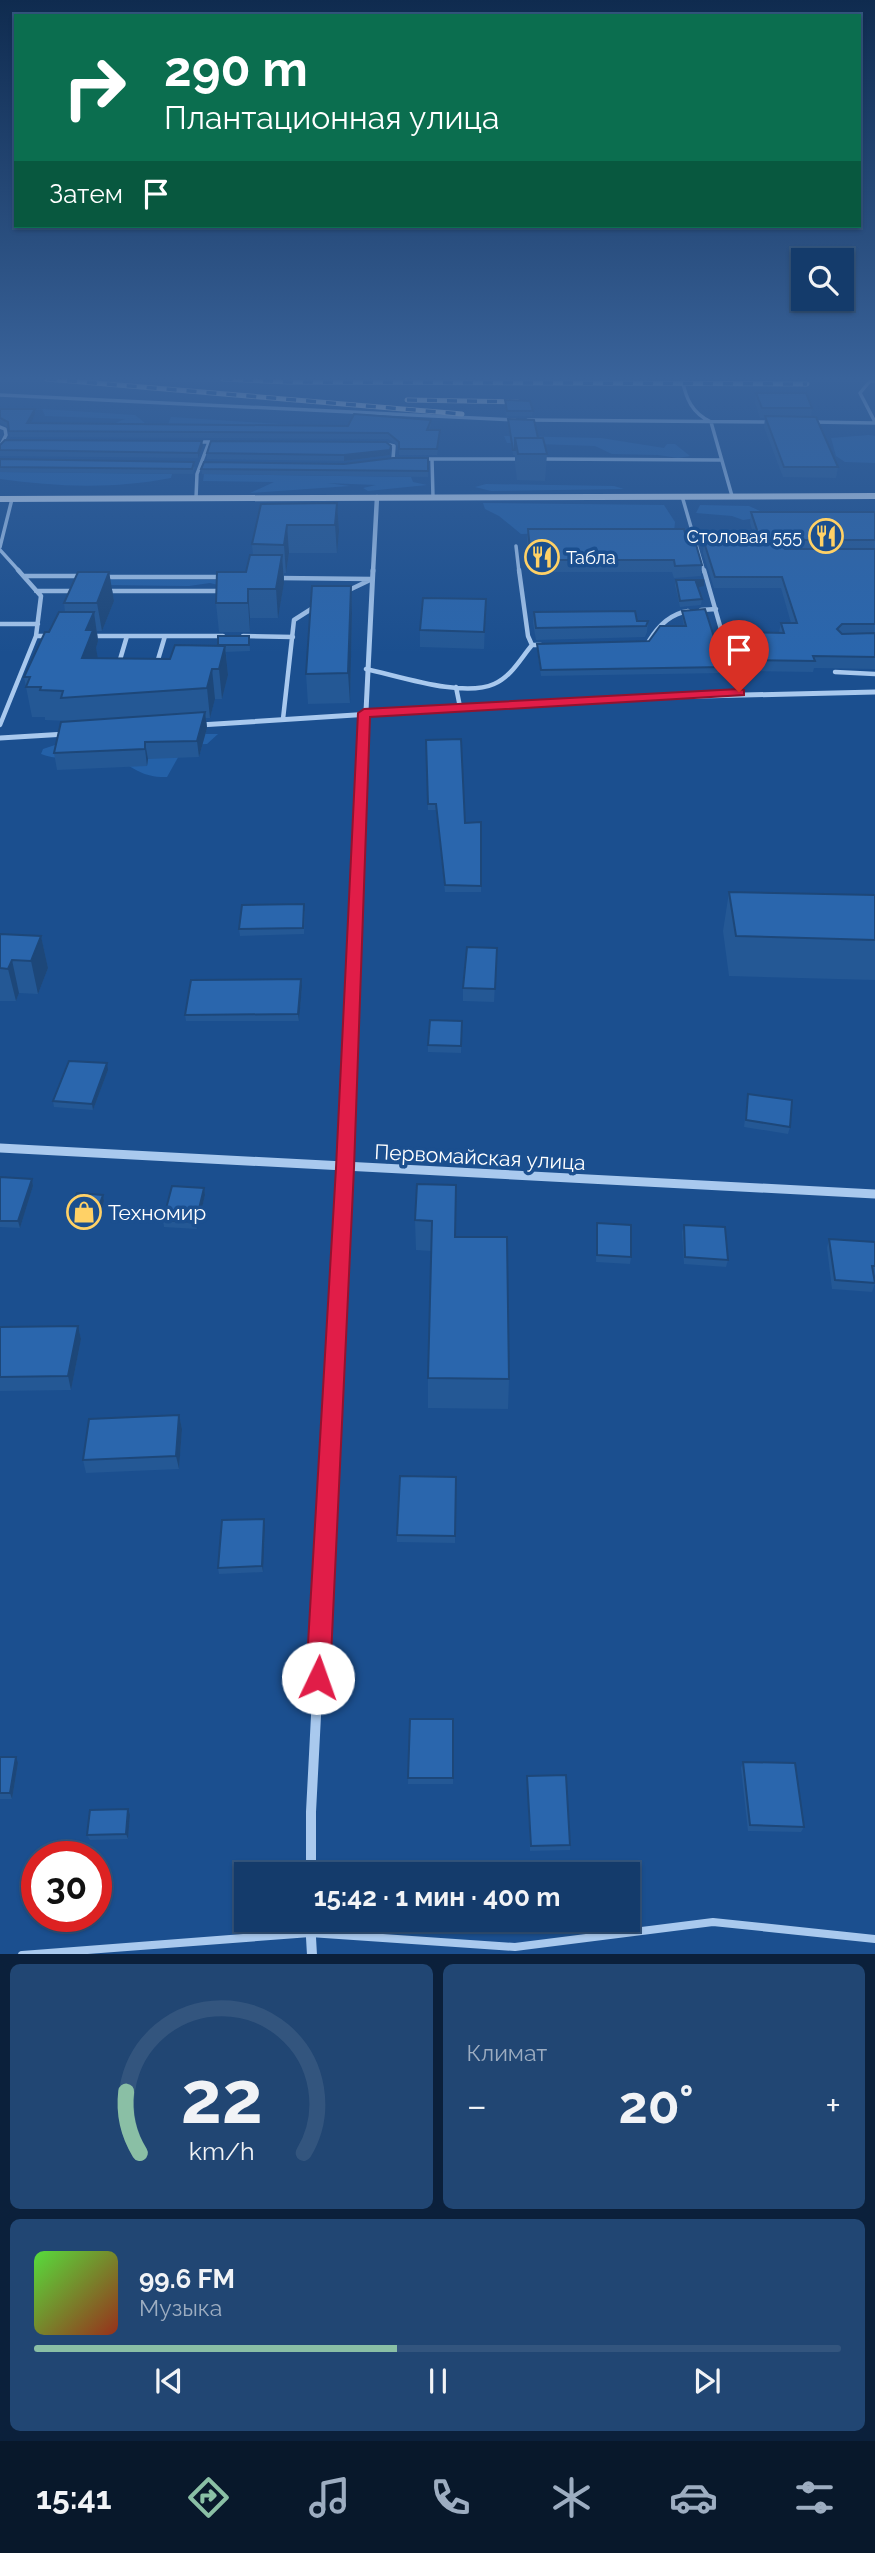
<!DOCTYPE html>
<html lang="ru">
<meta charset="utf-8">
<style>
:root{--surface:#143b6b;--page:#214673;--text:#f1f3f6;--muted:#9dadc1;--line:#33557e;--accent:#8abfa5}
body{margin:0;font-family:Raleway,sans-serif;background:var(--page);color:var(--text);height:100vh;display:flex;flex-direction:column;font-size:26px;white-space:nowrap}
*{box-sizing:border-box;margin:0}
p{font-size:23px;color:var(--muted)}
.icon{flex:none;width:38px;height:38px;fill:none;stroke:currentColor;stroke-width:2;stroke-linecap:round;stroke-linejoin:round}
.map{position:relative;height:1954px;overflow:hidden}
.drawer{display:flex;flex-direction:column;gap:10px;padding:10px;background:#0b203b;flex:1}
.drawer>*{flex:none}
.banner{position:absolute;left:14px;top:14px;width:847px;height:214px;border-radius:0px;box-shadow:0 2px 5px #0004,0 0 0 2px var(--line);background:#0b6e4f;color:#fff;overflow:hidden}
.controls{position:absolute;left:791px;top:248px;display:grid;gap:14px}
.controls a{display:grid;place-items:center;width:63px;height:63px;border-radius:0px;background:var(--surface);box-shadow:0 2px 5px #0004,0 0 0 2px var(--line);font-size:35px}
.speed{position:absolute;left:21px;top:1841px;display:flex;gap:14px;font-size:35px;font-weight:700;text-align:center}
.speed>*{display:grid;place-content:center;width:91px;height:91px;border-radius:50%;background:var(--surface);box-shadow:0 2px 5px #0004,0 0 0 2px var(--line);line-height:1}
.speed .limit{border:10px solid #d22;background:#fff;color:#111}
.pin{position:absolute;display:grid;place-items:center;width:60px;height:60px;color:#fff;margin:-72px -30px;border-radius:50% 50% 50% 0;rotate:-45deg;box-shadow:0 0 7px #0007}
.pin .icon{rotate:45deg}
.me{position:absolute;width:77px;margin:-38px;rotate:3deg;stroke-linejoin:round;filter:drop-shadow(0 0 5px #0008)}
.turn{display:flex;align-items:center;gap:24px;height:147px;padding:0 35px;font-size:32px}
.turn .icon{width:91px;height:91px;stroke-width:2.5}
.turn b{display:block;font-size:49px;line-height:60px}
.then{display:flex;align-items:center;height:66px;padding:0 35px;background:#0003;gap:14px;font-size:26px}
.big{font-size:52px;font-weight:700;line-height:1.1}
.drawer .widget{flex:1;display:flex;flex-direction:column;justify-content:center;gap:10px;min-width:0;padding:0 24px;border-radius:10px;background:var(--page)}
.drawer .dial{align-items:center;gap:0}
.dial svg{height:182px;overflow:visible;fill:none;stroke:var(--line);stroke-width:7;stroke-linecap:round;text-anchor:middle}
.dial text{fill:var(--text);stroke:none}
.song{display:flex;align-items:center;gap:21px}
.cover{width:84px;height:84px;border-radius:10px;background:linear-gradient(135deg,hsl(110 70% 55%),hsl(10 70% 35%))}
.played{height:7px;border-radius:4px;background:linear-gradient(90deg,var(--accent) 45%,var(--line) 45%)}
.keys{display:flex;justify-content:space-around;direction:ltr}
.heat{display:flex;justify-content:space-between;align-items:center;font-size:38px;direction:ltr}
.drawer .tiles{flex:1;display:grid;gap:10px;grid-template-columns:1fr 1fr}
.widget:last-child{grid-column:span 2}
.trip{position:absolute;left:234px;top:1862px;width:406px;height:70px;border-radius:0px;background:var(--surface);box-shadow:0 2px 5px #0004,0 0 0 2px var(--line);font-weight:700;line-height:70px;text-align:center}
.tabs{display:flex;height:112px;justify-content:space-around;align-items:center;background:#08182b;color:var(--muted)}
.tabs .icon{width:49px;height:49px}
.tabs .active{color:var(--accent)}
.tabs b{font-size:32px;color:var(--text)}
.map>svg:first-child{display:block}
.green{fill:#2461a8}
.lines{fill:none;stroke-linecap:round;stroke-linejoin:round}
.service-far2{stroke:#a9c9ee;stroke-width:3.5}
.service-far1{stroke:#a9c9ee;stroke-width:4.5}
.service{stroke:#a9c9ee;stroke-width:8}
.minor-far4{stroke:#a9c9ee;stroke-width:4.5}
.minor-far3{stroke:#a9c9ee;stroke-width:5}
.minor-far2{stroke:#a9c9ee;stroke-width:7}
.minor-far1{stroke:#a9c9ee;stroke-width:9}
.minor{stroke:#a9c9ee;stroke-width:10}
.secondary{fill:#d6e6fa;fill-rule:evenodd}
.rail-casing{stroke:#fff;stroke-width:5}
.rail{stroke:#1b4f8f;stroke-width:3.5;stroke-dasharray:10;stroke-linecap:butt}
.wall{fill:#245895}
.shaded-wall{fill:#1d4779}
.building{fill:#2a66ad;stroke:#1d4779;stroke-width:2}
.route{fill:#e11d48;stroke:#92132f;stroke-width:2}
.labels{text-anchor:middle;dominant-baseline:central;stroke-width:7;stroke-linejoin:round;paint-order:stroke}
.far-poi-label{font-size:18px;fill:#fff;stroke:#1b4f8f;text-anchor:end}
.street-label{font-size:21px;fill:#fff;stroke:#1b4f8f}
.poi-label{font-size:21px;fill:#fff;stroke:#1b4f8f;text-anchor:start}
</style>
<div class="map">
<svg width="875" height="1955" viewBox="0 0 875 1955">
<rect width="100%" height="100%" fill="#1b4f8f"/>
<path class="green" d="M42 409 135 415 145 423 168 424 171 417 373 430 113 424 125 419 45 416Z
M869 435 875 436V463L845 462 836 456 831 438Z
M504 436 601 438 664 448 667 444H675L690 456 678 458 658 455 612 454 595 446 507 443Z
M0 472 172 474 171 478C115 489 56 487 0 479Z
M204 474 411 477 413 482 427 485 368 491 363 488 376 485 327 483 350 486 250 493 274 482 203 481Z
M486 484 614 486 624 489 491 491 475 487Z
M483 503 664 505 675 522 674 532 610 531 521 534 499 516 485 509Z
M700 505 749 506 771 516 743 520 732 516 696 513Z
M111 579 228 580 226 587 210 583 189 586 104 585 99 581Z
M181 734H218L207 744 185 745 167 777C135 778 130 760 106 757 83 753 62 763 41 754L43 749 64 742Z"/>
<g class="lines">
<path class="service-far2" d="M682 379C686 399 692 413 711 422L732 496
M875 381H870L860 393 875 422
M0 395 515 420
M528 420 770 422
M812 422 875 423
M0 427 5 429 6 435 0 447
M196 442H218
M381 443 394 446 393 459
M423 459H522
M432 459 433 497
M542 459 721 460
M682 496 704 572
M196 498 197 474 209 442
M516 546 519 572
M0 547 12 499
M0 550 20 572"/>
<path class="service-far1" d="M519 570 528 636 532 645
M704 570 739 692
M24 576H82
M106 577H222
M278 578 372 579
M36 591H75
M106 591H222
M347 591 370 580
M701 610 716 609
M0 624H38
M36 636H48
M93 636H223
M243 636 293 637
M649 641C658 626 670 614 688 611
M119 663 127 636
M157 663 165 636
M366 669C399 676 463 698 494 684 511 677 521 658 532 645H541
M835 672 875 674
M456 687 460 707
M283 719 294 620 316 606
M0 725 36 636 41 596 18 570"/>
<path class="service" d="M22 1955 310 1933 515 1947 713 1922 875 1939"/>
<path class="minor-far4" d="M373 572 377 497"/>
<path class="minor-far3" d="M200 725 621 698 875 692
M0 738 66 734
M361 812 373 570"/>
<path class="minor-far2" d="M346 1112 361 811"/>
<path class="minor-far1" d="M0 1148 875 1194
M328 1487 346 1110"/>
<path class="minor" d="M311 1874V1812L328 1485
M310 1920 312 1955"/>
<path class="secondary" d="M875 493V499L0 502V496Z"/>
<g class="rail-casing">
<path id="rail" d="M47 379 462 414
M223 379 289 382 807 384
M407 400 518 402"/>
</g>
<use href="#rail" class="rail"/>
</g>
<path class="wall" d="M756 393 812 408 811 417 838 467 836 478 783 477 764 427 765 418H760L755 403Z
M505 400 533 411 532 416H506Z
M0 409 35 414 30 423 348 426 431 420V425L429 430 440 435 437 455H399V447L388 439 10 437 8 427 0 423Z
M508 419 538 438 547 454 545 481 517 480 515 464V455H513L508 425Z
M0 445 203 446 198 458 0 456Z
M391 446 390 455 344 461 207 459V453Z
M428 458V477L202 474 201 469 344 464Z
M0 459 195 467 193 474 0 472Z
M337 503 339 531 337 553H289L286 573H284V583L278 618H250V632H219L216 603 246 572 253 555 252 544 261 504Z
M751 512H875V669L814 668 813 672 738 671 730 643 732 632H779L781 623H791L781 588H714L703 553 704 542H756L750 523Z
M528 529 687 541 702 565 701 576 674 578 672 572H530L527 540Z
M109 572 114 601 102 631H97L98 641 96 648 97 658 170 659 249 636 250 651 226 652 228 675 222 699H215L210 718H206L207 728 199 757 148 759 147 766 57 770 54 753 65 721 45 720V717H32L24 677 49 632 65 612 64 603Z
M676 580 704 586 698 587 702 599 701 605 680 607 675 585Z
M351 586 352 614 350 703 308 704 306 674Z
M486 599 484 649 420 647V630Z
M682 611 714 637 729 665 728 671H724V673L541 676 537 650V644L649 641 684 626 682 617Z
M534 612 637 621H648L647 632 645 637 536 640 533 623Z
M426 740 465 823 481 822V892H445L436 810H428Z
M729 892 875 895V980L729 976 723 931Z
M305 911 304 934 240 936 239 929Z
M0 934 41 936 48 968 38 994 19 993 16 1001H0Z
M497 948 494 1002 463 1001V988Z
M301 979 302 986 299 1021H186L185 1015Z
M462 1021 461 1053 428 1052V1045Z
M108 1070 93 1110 54 1107 53 1101Z
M748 1094 790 1127 788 1134 744 1127Z
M0 1177 32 1179 33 1186 20 1228 0 1227Z
M417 1184 455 1237 509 1379 508 1409 428 1408V1378L431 1251 416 1250 415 1220Z
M204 1188 205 1195 197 1229 164 1227 163 1220Z
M103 1195 104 1201 97 1224 71 1223 69 1216Z
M597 1223 631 1257 630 1264 596 1262Z
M684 1225 728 1260 726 1267 684 1264 682 1232Z
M829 1239 875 1242V1275H874L875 1283 872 1292 832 1289 827 1248Z
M78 1326 81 1339 71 1390 0 1391V1327Z
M179 1415 182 1429 179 1469 86 1473 83 1460Z
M456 1477 455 1543 397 1542V1535Z
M264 1519 265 1525 263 1572 219 1574 218 1568Z
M410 1719H453V1784H408Z
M0 1757 18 1763 12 1799H0Z
M743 1762 804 1827 801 1832 748 1831 741 1768Z
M527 1776 570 1845V1850L530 1851Z
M130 1815 128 1839 90 1840 87 1835Z"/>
<path class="shaded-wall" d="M35 409V414L28 429 27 423Z
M202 441 203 446 198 458V453Z
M391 446 390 455 344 461V455Z
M337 503 339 531 337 553 335 525Z
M287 525 289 553 286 573 284 545Z
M282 555 284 583 278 618 276 589Z
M109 572 114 601 102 631 97 603Z
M704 580V586L696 588V582Z
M351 586 352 614 350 703 348 673Z
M248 589 250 618V632L248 603Z
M94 612 98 641 96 648 98 659 82 658 86 630Z
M225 646 228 675 222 699 219 669Z
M212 669 215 699 210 718 207 688Z
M205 712 207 728 199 757 197 741Z
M145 742 148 759 147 766 145 749Z
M41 936 48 968 38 994 31 961Z
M12 960 19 993 16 1001 8 969Z
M301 979 302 986 299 1021 298 1014Z
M107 1063 108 1070 93 1110 92 1104Z
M32 1179 33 1186 20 1228 18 1221Z
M204 1188 205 1195 197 1229 196 1222Z
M103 1195 104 1201 97 1224 95 1217Z
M78 1326 81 1339 71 1390 68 1376Z
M179 1415 182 1429 179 1469 176 1456Z
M264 1519 265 1525 263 1572 262 1566Z
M16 1757 18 1763 12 1799 10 1793Z
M128 1809 130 1815 128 1839 126 1834Z"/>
<path class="building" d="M756 393H806L812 408H762Z
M505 400 530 401 533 411H507Z
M0 409H35L27 423 348 426 354 414 431 420 427 430H440L437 449H399V442L388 433 9 431 8 422 0 418Z
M765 416 816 417 838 467H784Z
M508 419 534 420 538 438H515V450H513Z
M515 438H543L547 454H518Z
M5 440 202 441 198 453 0 450V445Z
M211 441 386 442 391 446 390 450 344 455 207 453Z
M393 458H428V471L201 469 204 462 344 464Z
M0 459 194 462 192 469 0 467Z
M337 503 335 525H287L284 545 252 544 261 504Z
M751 512H875V540H785L780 545 785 549H875V624H842L837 629 842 634 875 633V657L813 656 815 661 740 660 732 632 784 633 781 623H797L782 577H715L704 542H761Z
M528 529H684L687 541H695L702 565 675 566 674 560H531Z
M250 555H282L276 589H248V603H216L217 572H246Z
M78 572H109L97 603H64Z
M676 580H704L696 582 702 599 680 601Z
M312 586H351L348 673 306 674Z
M423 598 486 599 484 632 420 630Z
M705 609 714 637H721L729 665H724V667L541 670 537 644 649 641 660 626H686L682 611Z
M635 611 637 621H648L646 626 536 628 534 612Z
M59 612H94L86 630H93L82 658 170 659 175 645 225 646 219 669H212L207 688 61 698 63 691 40 690 41 687H26L30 677H24L45 632H49Z
M218 636H249V645H218Z
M205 712 197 741 145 742V749L54 753 61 722Z
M461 739 465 823 481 822V886L445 885 436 804H428L426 740Z
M729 892 875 895V940L736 936Z
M304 904 303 928 239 929 242 905Z
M0 934 41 936 31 961 12 960 8 969 0 968Z
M467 947 497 948 495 989 463 988Z
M301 979 298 1014 185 1015 191 980Z
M430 1020 462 1021 461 1046 428 1045Z
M69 1061 107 1063 92 1104 53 1101Z
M748 1094 792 1100 790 1127 746 1120Z
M0 1177 32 1179 18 1221H0Z
M417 1184 456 1185 455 1237H507L509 1379 428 1378 432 1221 415 1220Z
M172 1186 204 1188 196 1222 163 1220Z
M77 1193 103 1195 95 1217 69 1216Z
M597 1223 631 1225V1257L597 1255Z
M684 1225 725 1227 728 1260 685 1257Z
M829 1239 875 1242V1266H872L875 1283 835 1280Z
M78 1326 68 1376 0 1377V1327Z
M179 1415 176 1456 83 1460 89 1419Z
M400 1476 456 1477 455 1536 397 1535Z
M264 1519 262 1566 218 1568 222 1520Z
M410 1719H453V1778H408Z
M0 1757H16L10 1793H0Z
M743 1762 795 1763 804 1827 750 1825Z
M566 1775 570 1845 531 1846 527 1776Z
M128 1809 126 1834 87 1835 90 1810Z"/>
<linearGradient id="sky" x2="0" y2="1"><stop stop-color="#0f2b4f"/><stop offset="0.58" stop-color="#39639b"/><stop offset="1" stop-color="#39639b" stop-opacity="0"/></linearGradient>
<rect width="875" height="653" fill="url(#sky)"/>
<path class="route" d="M739 689 744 690V695L370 717 354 1168 330 1678 327 1687 318 1690 310 1687 306 1678 336 1168 358 713 364 709Z"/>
<defs>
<g id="restaurant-ring" transform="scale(1.75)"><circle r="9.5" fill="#1b4f8f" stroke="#ffd166" stroke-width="1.5"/><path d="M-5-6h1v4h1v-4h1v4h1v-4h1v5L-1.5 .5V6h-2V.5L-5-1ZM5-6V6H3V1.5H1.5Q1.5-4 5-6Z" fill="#ffd166"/></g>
<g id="shop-ring" transform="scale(1.75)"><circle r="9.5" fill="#1b4f8f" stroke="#ffd166" stroke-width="1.5"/><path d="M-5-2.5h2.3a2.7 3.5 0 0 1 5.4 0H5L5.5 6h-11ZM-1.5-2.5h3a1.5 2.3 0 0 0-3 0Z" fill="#ffd166"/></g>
</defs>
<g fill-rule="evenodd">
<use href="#restaurant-ring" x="826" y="536"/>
<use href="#restaurant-ring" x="542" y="557"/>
<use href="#shop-ring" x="84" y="1212"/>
</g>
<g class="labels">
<g class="far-poi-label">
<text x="802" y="536">Столовая 555</text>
<text x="566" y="557" text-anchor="start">Табла</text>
</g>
<g class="street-label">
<text transform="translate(480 1157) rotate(3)">Первомайская улица</text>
</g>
<g class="poi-label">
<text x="108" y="1212">Техномир</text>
</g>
</g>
</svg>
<div class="controls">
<a><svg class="icon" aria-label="search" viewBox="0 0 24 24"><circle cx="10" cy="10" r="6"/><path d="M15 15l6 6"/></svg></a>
</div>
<div class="speed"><div class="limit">30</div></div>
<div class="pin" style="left:739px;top:692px;background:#d93025"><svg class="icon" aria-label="arrive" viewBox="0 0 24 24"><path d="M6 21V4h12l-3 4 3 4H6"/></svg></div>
<svg class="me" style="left:318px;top:1678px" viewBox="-20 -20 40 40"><circle r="19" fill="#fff"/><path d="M0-13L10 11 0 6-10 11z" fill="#e11d48"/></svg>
<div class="trip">15:42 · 1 мин · 400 m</div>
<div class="banner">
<div class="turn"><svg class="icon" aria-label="right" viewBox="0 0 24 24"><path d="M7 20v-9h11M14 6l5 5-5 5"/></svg><div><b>290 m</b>Плантационная улица</div></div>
<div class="then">Затем<svg class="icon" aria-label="arrive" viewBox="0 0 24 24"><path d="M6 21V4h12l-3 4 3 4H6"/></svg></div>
</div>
</div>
<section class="drawer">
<div class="tiles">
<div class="widget dial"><svg viewBox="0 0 100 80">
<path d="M14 69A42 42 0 1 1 86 69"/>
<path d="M14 69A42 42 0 0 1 8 42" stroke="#8abfa5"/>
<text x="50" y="56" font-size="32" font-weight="700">22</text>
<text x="50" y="72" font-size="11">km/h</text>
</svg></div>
<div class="widget"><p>Климат</p>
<div class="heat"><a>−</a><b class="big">20°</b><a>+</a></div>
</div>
<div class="widget">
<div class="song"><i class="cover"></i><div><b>99.6 FM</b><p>Музыка</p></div></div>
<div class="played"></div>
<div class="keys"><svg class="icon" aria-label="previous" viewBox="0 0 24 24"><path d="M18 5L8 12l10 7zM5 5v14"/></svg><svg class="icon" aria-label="pause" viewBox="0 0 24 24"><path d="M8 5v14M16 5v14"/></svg><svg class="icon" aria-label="next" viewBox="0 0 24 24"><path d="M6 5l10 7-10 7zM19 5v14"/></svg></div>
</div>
</div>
</section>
<nav class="tabs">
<b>15:41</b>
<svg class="icon active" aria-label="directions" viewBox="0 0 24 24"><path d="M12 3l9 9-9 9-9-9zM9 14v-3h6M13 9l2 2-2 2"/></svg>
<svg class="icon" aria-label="music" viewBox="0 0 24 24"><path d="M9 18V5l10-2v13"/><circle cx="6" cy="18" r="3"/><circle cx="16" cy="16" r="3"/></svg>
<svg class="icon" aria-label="phone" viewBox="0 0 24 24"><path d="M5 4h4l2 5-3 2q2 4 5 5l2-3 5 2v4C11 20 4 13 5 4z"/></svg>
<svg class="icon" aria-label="climate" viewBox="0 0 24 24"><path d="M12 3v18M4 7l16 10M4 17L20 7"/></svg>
<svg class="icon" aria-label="car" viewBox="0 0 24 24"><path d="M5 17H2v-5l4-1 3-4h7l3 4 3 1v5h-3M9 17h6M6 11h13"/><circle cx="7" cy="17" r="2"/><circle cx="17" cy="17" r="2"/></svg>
<svg class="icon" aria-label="filters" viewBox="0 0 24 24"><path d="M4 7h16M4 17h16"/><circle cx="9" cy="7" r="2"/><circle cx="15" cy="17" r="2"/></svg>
</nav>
